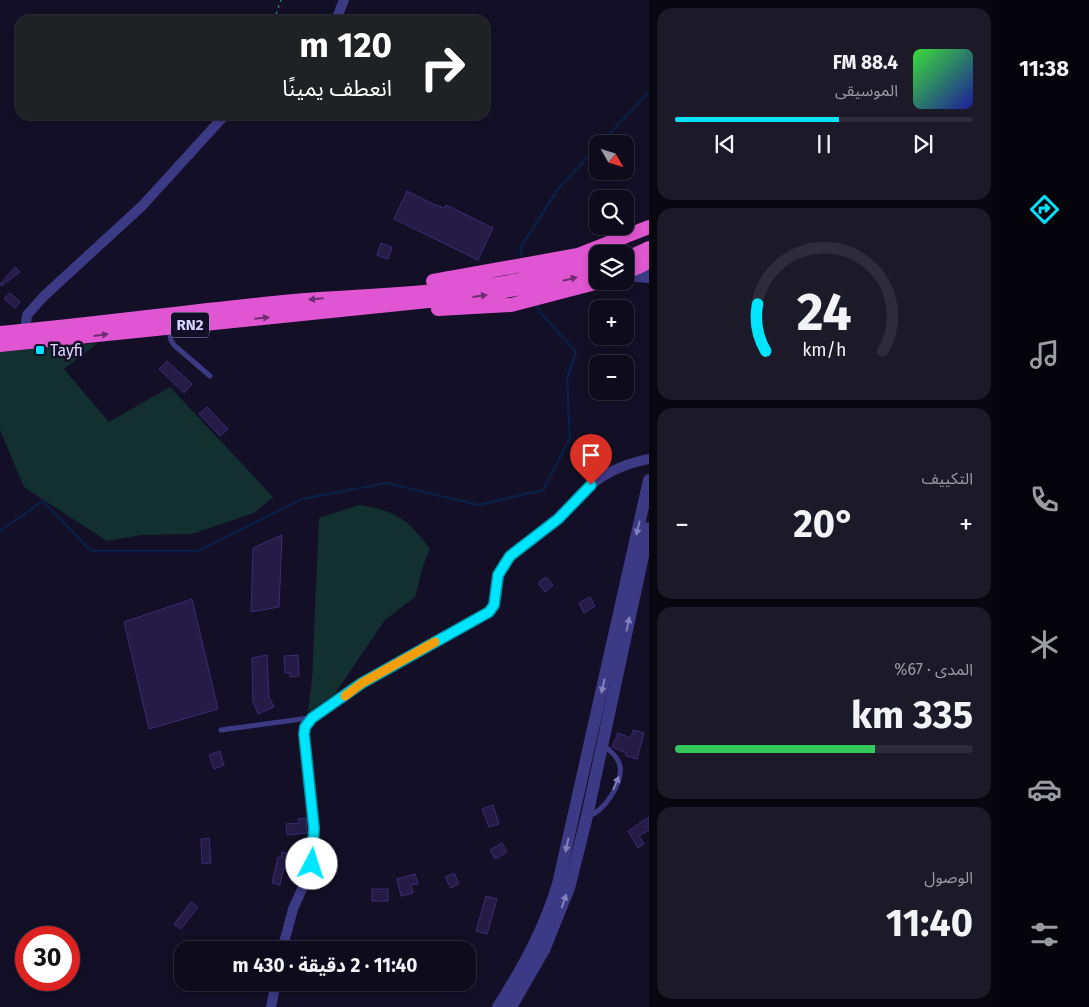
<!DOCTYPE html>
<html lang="ar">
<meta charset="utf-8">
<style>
:root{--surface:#0e0b1c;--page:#1c1929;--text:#f1f3f6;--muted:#9b9ba3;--line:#2e2b3b;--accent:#00e5ff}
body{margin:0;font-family:"Fira Sans","Noto Sans Arabic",sans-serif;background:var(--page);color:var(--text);direction:rtl;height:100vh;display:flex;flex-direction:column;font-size:19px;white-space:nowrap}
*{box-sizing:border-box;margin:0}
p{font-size:16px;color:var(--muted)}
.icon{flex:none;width:28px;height:28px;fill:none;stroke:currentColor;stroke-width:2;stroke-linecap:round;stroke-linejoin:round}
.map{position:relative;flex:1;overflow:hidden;direction:ltr}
.sheet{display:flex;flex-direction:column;gap:8px;padding:8px;background:#08060f;width:350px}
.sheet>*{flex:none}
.banner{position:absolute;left:15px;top:15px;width:475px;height:105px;border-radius:15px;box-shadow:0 2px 8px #0003,0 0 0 1px var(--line);direction:rtl;background:#202124;color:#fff;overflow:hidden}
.needle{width:32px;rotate:129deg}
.controls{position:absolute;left:589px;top:135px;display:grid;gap:10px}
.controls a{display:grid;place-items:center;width:45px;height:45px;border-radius:10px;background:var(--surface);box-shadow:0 2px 8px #0003,0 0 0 1px var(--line);font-size:25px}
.speed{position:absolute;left:15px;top:926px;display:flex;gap:10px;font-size:25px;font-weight:700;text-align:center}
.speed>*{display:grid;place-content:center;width:65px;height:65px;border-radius:50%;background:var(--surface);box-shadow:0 2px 8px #0003,0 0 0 1px var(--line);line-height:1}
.speed .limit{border:8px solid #d22;background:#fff;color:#111}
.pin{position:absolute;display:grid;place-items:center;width:42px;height:42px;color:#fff;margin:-51px -21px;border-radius:50% 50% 50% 0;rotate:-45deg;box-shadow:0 0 5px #0007}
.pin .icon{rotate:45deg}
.me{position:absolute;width:55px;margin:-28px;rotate:5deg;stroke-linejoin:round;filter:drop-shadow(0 0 4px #0008)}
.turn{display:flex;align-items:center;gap:18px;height:105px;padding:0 15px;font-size:22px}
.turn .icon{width:65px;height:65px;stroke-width:2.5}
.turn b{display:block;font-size:35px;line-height:42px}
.big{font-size:38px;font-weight:700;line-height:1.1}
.sheet .widget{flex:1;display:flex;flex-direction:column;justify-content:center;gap:8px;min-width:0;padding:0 18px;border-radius:15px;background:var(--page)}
.sheet .dial{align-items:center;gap:0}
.dial svg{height:130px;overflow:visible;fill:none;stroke:var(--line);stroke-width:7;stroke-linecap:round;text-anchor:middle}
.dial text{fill:var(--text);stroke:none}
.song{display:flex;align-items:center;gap:15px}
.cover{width:60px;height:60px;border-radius:8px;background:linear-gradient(135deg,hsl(120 70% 55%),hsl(240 70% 35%))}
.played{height:5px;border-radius:2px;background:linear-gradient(90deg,var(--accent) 55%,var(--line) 55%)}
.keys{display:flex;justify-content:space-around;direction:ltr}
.heat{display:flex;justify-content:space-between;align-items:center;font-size:28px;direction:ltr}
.charge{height:8px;border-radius:4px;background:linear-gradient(90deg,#34c759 67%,var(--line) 0)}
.trip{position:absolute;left:174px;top:941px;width:302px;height:50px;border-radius:15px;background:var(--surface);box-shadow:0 2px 8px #0003,0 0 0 1px var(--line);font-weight:700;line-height:50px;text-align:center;direction:rtl}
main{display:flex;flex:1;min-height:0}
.tab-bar{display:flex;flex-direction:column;width:90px;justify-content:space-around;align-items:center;background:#06040b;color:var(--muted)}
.tab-bar .icon{width:35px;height:35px}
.tab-bar .selected{color:var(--accent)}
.tab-bar b{font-size:22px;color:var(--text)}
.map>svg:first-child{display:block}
.green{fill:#12302f}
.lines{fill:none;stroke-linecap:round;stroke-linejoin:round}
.stream{stroke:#0a1f44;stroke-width:2.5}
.building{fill:#241b47;stroke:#3b2d73}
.path{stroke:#2fb8b0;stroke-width:1;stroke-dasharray:2.5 4;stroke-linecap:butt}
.service{stroke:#3d3a85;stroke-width:5}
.minor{stroke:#3d3a85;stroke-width:10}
.tertiary{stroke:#3d3a85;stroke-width:12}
.trunk{stroke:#e055d1;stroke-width:14}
.oneway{fill:#6f2e73}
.oneway2{fill:#837fbc}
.route-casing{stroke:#0095a6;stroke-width:12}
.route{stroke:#00e5ff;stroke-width:9}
.slow{stroke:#f59e0b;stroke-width:9}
.poi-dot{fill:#00e5ff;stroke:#130f26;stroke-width:2}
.labels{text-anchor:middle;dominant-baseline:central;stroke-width:5;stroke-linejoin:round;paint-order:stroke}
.shield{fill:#130f26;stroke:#9e99be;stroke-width:1}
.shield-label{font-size:15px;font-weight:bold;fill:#d9d4ff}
.poi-label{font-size:16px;fill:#d9d4ff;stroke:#130f26;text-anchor:start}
</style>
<main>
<nav class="tab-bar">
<b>11:38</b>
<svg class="icon selected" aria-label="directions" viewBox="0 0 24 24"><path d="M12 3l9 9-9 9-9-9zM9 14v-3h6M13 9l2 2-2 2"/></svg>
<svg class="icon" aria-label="music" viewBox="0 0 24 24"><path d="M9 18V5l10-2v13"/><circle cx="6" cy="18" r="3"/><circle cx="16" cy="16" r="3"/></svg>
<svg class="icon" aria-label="phone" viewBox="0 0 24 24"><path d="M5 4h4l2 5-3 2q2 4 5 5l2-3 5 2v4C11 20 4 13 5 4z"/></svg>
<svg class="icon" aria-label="climate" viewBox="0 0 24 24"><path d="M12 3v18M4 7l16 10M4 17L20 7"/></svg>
<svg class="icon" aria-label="car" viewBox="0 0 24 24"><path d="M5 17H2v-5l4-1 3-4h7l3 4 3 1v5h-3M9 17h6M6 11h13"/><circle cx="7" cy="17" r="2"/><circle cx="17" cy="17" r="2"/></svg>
<svg class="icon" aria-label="filters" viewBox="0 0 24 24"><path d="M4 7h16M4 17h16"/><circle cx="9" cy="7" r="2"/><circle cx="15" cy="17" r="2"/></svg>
</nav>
<section class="sheet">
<div class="widget">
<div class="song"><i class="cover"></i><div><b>88.4 FM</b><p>الموسيقى</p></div></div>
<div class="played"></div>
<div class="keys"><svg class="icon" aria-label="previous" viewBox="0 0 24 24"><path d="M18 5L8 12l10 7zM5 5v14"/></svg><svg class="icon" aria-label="pause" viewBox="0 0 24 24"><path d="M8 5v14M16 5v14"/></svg><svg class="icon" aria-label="next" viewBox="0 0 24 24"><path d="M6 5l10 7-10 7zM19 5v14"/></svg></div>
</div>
<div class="widget dial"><svg viewBox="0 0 100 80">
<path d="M14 69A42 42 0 1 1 86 69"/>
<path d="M14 69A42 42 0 0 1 9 40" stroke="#00e5ff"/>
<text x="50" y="56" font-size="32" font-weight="700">24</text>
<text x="50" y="72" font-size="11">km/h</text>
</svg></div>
<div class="widget"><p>التكييف</p>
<div class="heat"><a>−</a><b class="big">20°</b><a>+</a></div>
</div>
<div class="widget"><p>المدى · 67%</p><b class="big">335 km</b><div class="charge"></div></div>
<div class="widget"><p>الوصول</p><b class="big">11:40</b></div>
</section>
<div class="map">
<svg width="649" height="1007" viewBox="0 0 649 1007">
<rect width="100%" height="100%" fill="#130f26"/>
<path class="green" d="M98 343 64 369 109 422 170 387 273 497 254 513 192 534 142 535 107 541 24 487 0 430V352Z
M359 505C395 510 409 520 430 549L423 566 415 597 385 620 334 695 308 712 312 680 319 518Z"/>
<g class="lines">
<path class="stream" d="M600 144 649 92
M523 259 520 249 558 189 598 146
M0 531 43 501 91 551H198L302 499 386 483 479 505 543 490 570 438 567 379 576 352 539 311 536 303"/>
</g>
<path class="building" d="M407 191 435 205 445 208 446 205 493 228 478 260 394 219Z
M381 243 392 247 388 259 377 255Z
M15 267 20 272 1 286 0 284Z
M10 293 20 302 15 308 4 299Z
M167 361 192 384 184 393 159 369Z
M207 407 228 429 220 436 199 414Z
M282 535 279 607 251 612 253 548Z
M546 577 553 585 545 592 538 583Z
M590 597 595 606 584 613 579 603Z
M192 599 218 709 149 729 124 622Z
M267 655 269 697 274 707 258 714 253 702 252 658Z
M298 655 299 676 290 677V673H285L284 656Z
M633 730 644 733 637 759 626 756V753L612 747 618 733 631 738Z
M220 751 224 765 214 769 209 755Z
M493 805 499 824 489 827 482 809Z
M649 817V830L639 836 644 844 638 848 628 831Z
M306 818 307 833 287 835 286 824 299 823 298 819Z
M209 838 211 863 202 864 201 839Z
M502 843 507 852 495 859 490 850Z
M282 852 292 854 289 870 283 869 280 885 272 883 278 857 281 858Z
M454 873 459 884 451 888 445 877Z
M415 874 418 884 411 885 413 893 401 896 397 879Z
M372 889H388V901H372Z
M486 896 497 899 487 934 476 931Z
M191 902 198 907 181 929 174 924Z"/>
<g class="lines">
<path class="path" d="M274 20 281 0"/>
<path class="service" d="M168 328 171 340 174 345 210 376
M221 730 309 718
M588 816C604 812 623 783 620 766 618 757 610 750 603 745"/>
<path class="minor" d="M336 20 344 0
M25 331 27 315 44 296 142 206 225 115
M282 950 293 909 307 878 314 852V828L304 734 307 722 312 718 362 683 489 612C500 602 495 579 503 565 516 545 538 536 556 521 565 513 573 502 582 493 601 474 623 464 649 459
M271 1007 276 982"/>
<path class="tertiary" d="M625 275 649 277
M498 1007C524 966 544 930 558 884L649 480
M511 1007 544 950 569 888 587 816 649 528"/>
<path class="trunk" d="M625 259 649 248
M625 273 649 262
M433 281 578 255 649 227
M438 309 511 305 603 281
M0 333C98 324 196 310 294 301 392 293 507 294 598 258
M0 345 477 296 572 279 598 271"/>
</g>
<defs><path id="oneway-solid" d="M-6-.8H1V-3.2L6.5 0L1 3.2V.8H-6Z" transform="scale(1.25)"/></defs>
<g class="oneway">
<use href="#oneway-solid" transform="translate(570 279) rotate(-14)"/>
<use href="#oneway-solid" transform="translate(480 296) rotate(-8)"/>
<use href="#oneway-solid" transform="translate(316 299) rotate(175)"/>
<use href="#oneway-solid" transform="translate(262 318) rotate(-6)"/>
<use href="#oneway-solid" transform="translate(101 335) rotate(-7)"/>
</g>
<g class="oneway2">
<use href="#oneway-solid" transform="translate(638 528) rotate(103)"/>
<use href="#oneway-solid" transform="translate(628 624) rotate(-78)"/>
<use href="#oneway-solid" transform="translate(603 686) rotate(103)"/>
<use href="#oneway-solid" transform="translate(616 783) rotate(-67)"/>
<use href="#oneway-solid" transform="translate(567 845) rotate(103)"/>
<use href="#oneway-solid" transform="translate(564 901) rotate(-71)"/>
</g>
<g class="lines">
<g class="route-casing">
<path id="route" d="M312 864 314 828 304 734 305 727 312 718 362 683 489 612 494 605 498 575 510 556 558 519 591 485"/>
</g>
<use href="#route" class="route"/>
<path class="slow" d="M345 696 362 683 435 642"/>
</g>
<rect class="poi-dot" x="35" y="345" width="10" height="10" rx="2.5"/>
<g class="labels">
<rect class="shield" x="171" y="312.5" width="38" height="25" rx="4"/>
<g class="shield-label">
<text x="190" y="325">RN2</text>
</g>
<g class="poi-label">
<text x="50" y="350">Tayfi</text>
</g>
</g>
</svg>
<div class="controls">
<a><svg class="needle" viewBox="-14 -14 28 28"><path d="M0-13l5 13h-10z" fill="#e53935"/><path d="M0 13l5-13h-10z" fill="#9b9ba3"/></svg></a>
<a><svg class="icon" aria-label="search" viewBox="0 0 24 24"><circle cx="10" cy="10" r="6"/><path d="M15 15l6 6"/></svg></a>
<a><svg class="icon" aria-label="layers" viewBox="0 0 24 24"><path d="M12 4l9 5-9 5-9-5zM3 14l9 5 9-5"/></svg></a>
<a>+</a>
<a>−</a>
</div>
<div class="speed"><div class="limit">30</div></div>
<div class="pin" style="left:591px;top:485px;background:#d93025"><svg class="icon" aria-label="arrive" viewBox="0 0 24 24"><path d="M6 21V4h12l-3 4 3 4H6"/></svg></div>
<svg class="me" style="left:312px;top:864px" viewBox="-20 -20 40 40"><circle r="19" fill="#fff"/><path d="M0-13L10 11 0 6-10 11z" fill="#00e5ff"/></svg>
<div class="trip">11:40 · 2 دقيقة · 430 m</div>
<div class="banner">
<div class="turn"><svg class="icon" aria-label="right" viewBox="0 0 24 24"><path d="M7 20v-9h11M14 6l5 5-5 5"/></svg><div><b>120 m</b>انعطف يمينًا</div></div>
</div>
</div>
</main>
